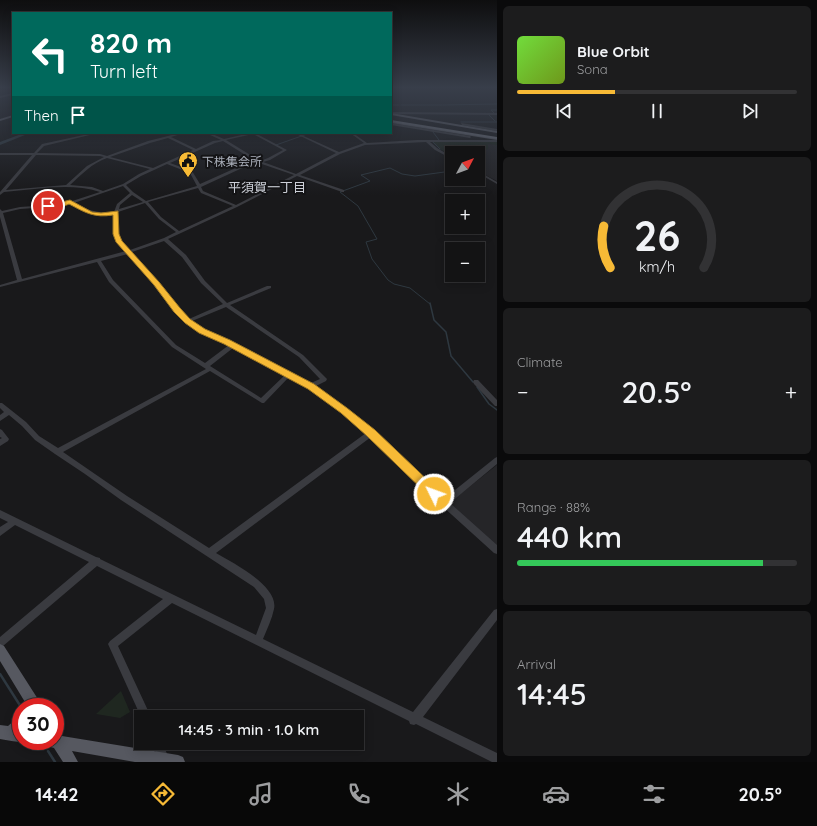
<!DOCTYPE html>
<meta charset="utf-8">
<style>
:root{--surface:#131314;--page:#1c1c1d;--text:#f1f3f6;--muted:#9d9ea0;--line:#323234;--accent:#f7ba36}
body{margin:0;font-family:Quicksand,"Noto Sans JP",sans-serif;background:var(--page);color:var(--text);height:100vh;display:flex;flex-direction:column;font-size:15px;white-space:nowrap}
*{box-sizing:border-box;margin:0}
p{font-size:13px;color:var(--muted)}
.icon{flex:none;width:22px;height:22px;fill:none;stroke:currentColor;stroke-width:2;stroke-linecap:round;stroke-linejoin:round}
.map{position:relative;flex:1;overflow:hidden}
.drawer{display:flex;flex-direction:column;gap:6px;padding:6px;background:#0a0a0b;width:320px}
.drawer>*{flex:none}
.guide{position:absolute;left:12px;top:12px;width:380px;height:122px;border-radius:0px;box-shadow:0 2px 10px #0003,0 0 0 1px var(--line);background:#00695c;color:#fff;overflow:hidden}
.needle{width:26px;rotate:49deg}
.fabs{position:absolute;left:445px;top:146px;display:grid;gap:8px}
.fabs a{display:grid;place-items:center;width:40px;height:40px;border-radius:0px;background:var(--surface);box-shadow:0 2px 10px #0003,0 0 0 1px var(--line);font-size:20px}
.speed{position:absolute;left:12px;top:698px;display:flex;gap:8px;font-size:20px;font-weight:700;text-align:center}
.speed>*{display:grid;place-content:center;width:52px;height:52px;border-radius:50%;background:var(--surface);box-shadow:0 2px 10px #0003,0 0 0 1px var(--line);line-height:1}
.speed .limit{border:6px solid #d22;background:#fff;color:#111}
.pin{position:absolute;display:grid;place-items:center;width:34px;height:34px;color:#fff;margin:-17px;border:2px solid #fff;border-radius:50%;box-shadow:0 1px 4px #0007}
.me{position:absolute;width:44px;margin:-22px;rotate:312deg;stroke-linejoin:round;filter:drop-shadow(0 0 3px #0008)}
.turn{display:flex;align-items:center;gap:14px;height:84px;padding:0 12px;font-size:18px}
.turn .icon{width:52px;height:52px;stroke-width:2.5}
.turn b{display:block;font-size:28px;line-height:34px}
.then{display:flex;align-items:center;height:38px;padding:0 12px;background:#0003;gap:8px;font-size:15px}
.big{font-size:30px;font-weight:600;line-height:1.1}
.drawer .card{flex:1;display:flex;flex-direction:column;justify-content:center;gap:6px;min-width:0;padding:0 14px;border-radius:6px;background:var(--page)}
.drawer .dial{align-items:center;gap:0}
.dial svg{height:104px;overflow:visible;fill:none;stroke:var(--line);stroke-width:7;stroke-linecap:round;text-anchor:middle}
.dial text{fill:var(--text);stroke:none}
.song{display:flex;align-items:center;gap:12px}
.cover{width:48px;height:48px;border-radius:6px;background:linear-gradient(135deg,hsl(100 70% 55%),hsl(80 70% 35%))}
.played{height:4px;border-radius:2px;background:linear-gradient(90deg,var(--accent) 35%,var(--line) 35%)}
.keys{display:flex;justify-content:space-around;direction:ltr}
.heat{display:flex;justify-content:space-between;align-items:center;font-size:22px;direction:ltr}
.charge{height:6px;border-radius:3px;background:linear-gradient(90deg,#34c759 88%,var(--line) 0)}
.trip{position:absolute;left:134px;top:710px;width:230px;height:40px;border-radius:0px;background:var(--surface);box-shadow:0 2px 10px #0003,0 0 0 1px var(--line);font-weight:600;line-height:40px;text-align:center}
.menu{display:flex;height:64px;justify-content:space-around;align-items:center;background:#080808;color:var(--muted)}
.menu .icon{width:28px;height:28px}
.menu .current{color:var(--accent)}
.menu b{font-size:18px;color:var(--text)}
main{display:flex;flex:1;min-height:0}
.map>svg:first-child{display:block}
.built{fill:#252528}
.green{fill:#1f2720}
.lines{fill:none;stroke-linecap:round;stroke-linejoin:round}
.stream-far2{stroke:#2e3840;stroke-width:1}
.stream-far1{stroke:#2e3840;stroke-width:1.5}
.stream{stroke:#2e3840;stroke-width:2.5}
.river{fill:#2e3840;fill-rule:evenodd}
.minor{fill:#3a3b40;fill-rule:evenodd}
.major{fill:#565860;fill-rule:evenodd}
.highway{fill:#666972;fill-rule:evenodd}
.route{fill:#f7ba36;stroke:#a17923}
.labels{text-anchor:middle;dominant-baseline:central;stroke-width:4;stroke-linejoin:round;paint-order:stroke}
.far-poi-label{font-size:12px;fill:#abb0bb;stroke:#141416;text-anchor:start}
.far-neighbourhood-label{font-size:13px;fill:#cccfd7;stroke:#141416}
</style>
<main>
<div class="map">
<svg width="497" height="762" viewBox="0 0 497 762">
<rect width="100%" height="100%" fill="#19191b"/>
<path class="built" d="M497 142V181L478 171V153H455L484 144Z
M497 465V547L449 503Z"/>
<path class="green" d="M432 142H497V145L488 144V149L465 153H452V156L440 149Z
M121 691 130 712 120 718 96 714Z"/>
<g class="lines">
<path class="stream-far2" d="M391 105H399
M401 105H442
M443 105 497 104
M488 114 495 121
M495 114 491 110H497
M461 122H497
M433 132 439 140
M433 142 440 149
M276 145 310 133
M430 304 410 288 394 284 388 280 372 259 366 242 377 239 358 206 340 192 370 181 361 175 390 168 402 174 415 176 452 171"/>
<path class="stream-far1" d="M430 303 434 320 446 332 451 356 473 382
M477 387 489 404 497 410"/>
<path class="stream" d="M0 674 21 707
M48 751 55 762"/>
<path class="river" d="M24 133H30L0 145V142Z"/>
<path class="minor" d="M13 93V95L0 98V96Z
M391 112 497 113V115L391 114Z
M391 123 470 136 471 137 470 138 391 125Z
M461 123 497 129V131L462 125Z
M93 133H98L44 146 37 153 100 154 107 156 148 141 180 133H184L171 137 196 149 213 141 221 140 206 133H210L224 139 250 133H255L287 150 270 160 263 162 296 174 336 153 294 133H297L339 152 364 143 350 133H353L367 143 417 140H497V142H430L437 148 452 157V159L435 150 426 142 365 145 340 154 300 175 344 190V192H342L297 176 237 207 168 239 186 255 205 281 227 303 267 286H271V288L230 305 303 355 327 379 326 381 316 386 346 408 373 431 417 473 445 498 495 458 497 457V464L450 503 497 545V554L494 553 441 505 371 437 216 553C233 563 279 586 274 609 272 619 267 629 263 639L413 712 494 610 497 609V620L423 717 497 753V762H492L416 724 414 725 410 724 409 721 172 603 118 646 151 717H141L108 644 110 641 163 599 97 566 3 646 0 648V637L89 562 15 525 0 536V527L8 522 0 518V510L96 557 100 558V559L256 635 266 608 264 599 254 587 121 500 85 474 55 454 35 440 22 426 9 415 0 421V415L4 412 0 408V403H2L26 422 39 436 58 448 206 369 172 347 109 282 97 262 0 287V285L17 280 0 217V209L2 211 20 207 63 204 100 192C69 182 35 190 4 192L0 195V192L32 155H0V153H34L42 144ZM253 134 283 150 268 158 260 161 226 140ZM168 138 193 150 153 168 110 157 150 143ZM223 141 257 162 238 167 200 184 192 171 170 163 215 143ZM36 155 100 156 104 157 87 166 66 185 6 190ZM107 158 150 169 139 174 123 184 103 191 92 187 70 185C81 175 92 163 107 158ZM259 163 294 175 236 205 203 191 201 187 240 169ZM167 164 190 173 197 186 146 201 133 192 126 185 141 176ZM123 186 130 193 117 204 114 212C99 214 87 210 74 203ZM198 188 201 193 233 206 179 231 161 217 148 202ZM132 195 143 202 119 209 120 205ZM145 203 159 219 176 232 164 238 130 250 121 241 118 234V212ZM70 204C85 211 98 217 114 214 114 235 112 236 126 251L22 279 3 213 20 209 63 206ZM164 241 182 257 201 283 223 304 189 319 179 309 132 252ZM128 254C148 275 164 303 186 322 198 333 214 338 229 345L205 363 176 345 113 280 101 261ZM226 307 299 357 320 379 311 383 235 344 204 330 192 321ZM233 348 285 375 261 398 210 366ZM210 371 262 403H264L289 377 309 388 342 412 366 433 209 548 127 496 63 452Z
M478 171 497 182V184L478 173Z
M474 380H478L497 400V406H495L474 384 473 382Z
M0 429 2 430 9 439 8 441 0 446V439L2 438 0 437Z
M152 743H162L171 762H160Z"/>
<path class="major" d="M391 113 497 131V133L391 115Z
M13 115V117L0 121V119Z
M391 121 497 138V140L391 123Z
M0 644 4 646 43 707H28L0 661Z
M21 717V741H23C16 743 7 740 0 739V725L8 726 16 719Z
M57 733 62 736 178 755 183 757 185 762H135L72 751 78 762H63L54 748 47 746 45 741H55V734Z"/>
<path class="highway" d="M391 120 497 137V139L391 122Z"/>
</g>
<linearGradient id="sky" x2="0" y2="1"><stop stop-color="#0e0e0f"/><stop offset="0.45" stop-color="#383e4a"/><stop offset="1" stop-color="#383e4a" stop-opacity="0"/></linearGradient>
<rect width="497" height="195" fill="url(#sky)"/>
<path class="route" d="M70 200 92 212 101 213 118 211 119 234 122 241 159 282 180 308 190 319 205 329 230 340 314 384 347 408 375 430 438 490 440 494 438 497 434 499 430 497 367 436 341 413 308 389 224 344 199 333 185 323 174 312 154 285 116 242 113 234V215C94 218 86 213 69 204 63 207 52 210 45 206Z"/>
<defs>
<g id="civic-pin" transform="scale(1)"><path d="M0 17L-7.5 6A9.5 9.5 0 1 1 7.5 6Z" fill="#f7ba36" stroke="#141416"/><path d="M-.6-6.5H3V-4.5H.6V-3L4-1V1h2V6H-6V1h2V-1L-.6-3ZM-1.2 2.5V6h2.4V2.5Z" fill="#111"/></g>
</defs>
<g fill-rule="evenodd">
<use href="#civic-pin" x="188" y="161"/>
</g>
<g class="labels">
<g class="far-poi-label">
<text x="202" y="161">下株集会所</text>
</g>
<g class="far-neighbourhood-label">
<text x="267" y="187">平須賀一丁目</text>
</g>
</g>
</svg>
<div class="fabs">
<a><svg class="needle" viewBox="-14 -14 28 28"><path d="M0-13l5 13h-10z" fill="#e53935"/><path d="M0 13l5-13h-10z" fill="#9d9ea0"/></svg></a>
<a>+</a>
<a>−</a>
</div>
<div class="speed"><div class="limit">30</div></div>
<div class="pin" style="left:48px;top:206px;background:#d93025"><svg class="icon" aria-label="arrive" viewBox="0 0 24 24"><path d="M6 21V4h12l-3 4 3 4H6"/></svg></div>
<svg class="me" style="left:434px;top:494px" viewBox="-20 -20 40 40"><circle r="17" fill="#f7ba36" stroke="#fff" stroke-width="3"/><path d="M0-11L8 9 0 5-8 9z" fill="#fff"/></svg>
<div class="trip">14:45 · 3 min · 1.0 km</div>
<div class="guide">
<div class="turn"><svg class="icon" aria-label="left" viewBox="0 0 24 24"><path d="M17 20v-9H6M10 6l-5 5 5 5"/></svg><div><b>820 m</b>Turn left</div></div>
<div class="then">Then<svg class="icon" aria-label="arrive" viewBox="0 0 24 24"><path d="M6 21V4h12l-3 4 3 4H6"/></svg></div>
</div>
</div>
<section class="drawer">
<div class="card">
<div class="song"><i class="cover"></i><div><b>Blue Orbit</b><p>Sona</p></div></div>
<div class="played"></div>
<div class="keys"><svg class="icon" aria-label="previous" viewBox="0 0 24 24"><path d="M18 5L8 12l10 7zM5 5v14"/></svg><svg class="icon" aria-label="pause" viewBox="0 0 24 24"><path d="M8 5v14M16 5v14"/></svg><svg class="icon" aria-label="next" viewBox="0 0 24 24"><path d="M6 5l10 7-10 7zM19 5v14"/></svg></div>
</div>
<div class="card dial"><svg viewBox="0 0 100 80">
<path d="M14 69A42 42 0 1 1 86 69"/>
<path d="M14 69A42 42 0 0 1 9 37" stroke="#f7ba36"/>
<text x="50" y="56" font-size="32" font-weight="700">26</text>
<text x="50" y="72" font-size="11">km/h</text>
</svg></div>
<div class="card"><p>Climate</p>
<div class="heat"><a>−</a><b class="big">20.5°</b><a>+</a></div>
</div>
<div class="card"><p>Range · 88%</p><b class="big">440 km</b><div class="charge"></div></div>
<div class="card"><p>Arrival</p><b class="big">14:45</b></div>
</section>
</main>
<nav class="menu">
<b>14:42</b>
<svg class="icon current" aria-label="directions" viewBox="0 0 24 24"><path d="M12 3l9 9-9 9-9-9zM9 14v-3h6M13 9l2 2-2 2"/></svg>
<svg class="icon" aria-label="music" viewBox="0 0 24 24"><path d="M9 18V5l10-2v13"/><circle cx="6" cy="18" r="3"/><circle cx="16" cy="16" r="3"/></svg>
<svg class="icon" aria-label="phone" viewBox="0 0 24 24"><path d="M5 4h4l2 5-3 2q2 4 5 5l2-3 5 2v4C11 20 4 13 5 4z"/></svg>
<svg class="icon" aria-label="climate" viewBox="0 0 24 24"><path d="M12 3v18M4 7l16 10M4 17L20 7"/></svg>
<svg class="icon" aria-label="car" viewBox="0 0 24 24"><path d="M5 17H2v-5l4-1 3-4h7l3 4 3 1v5h-3M9 17h6M6 11h13"/><circle cx="7" cy="17" r="2"/><circle cx="17" cy="17" r="2"/></svg>
<svg class="icon" aria-label="filters" viewBox="0 0 24 24"><path d="M4 7h16M4 17h16"/><circle cx="9" cy="7" r="2"/><circle cx="15" cy="17" r="2"/></svg>
<b>20.5°</b>
</nav>
